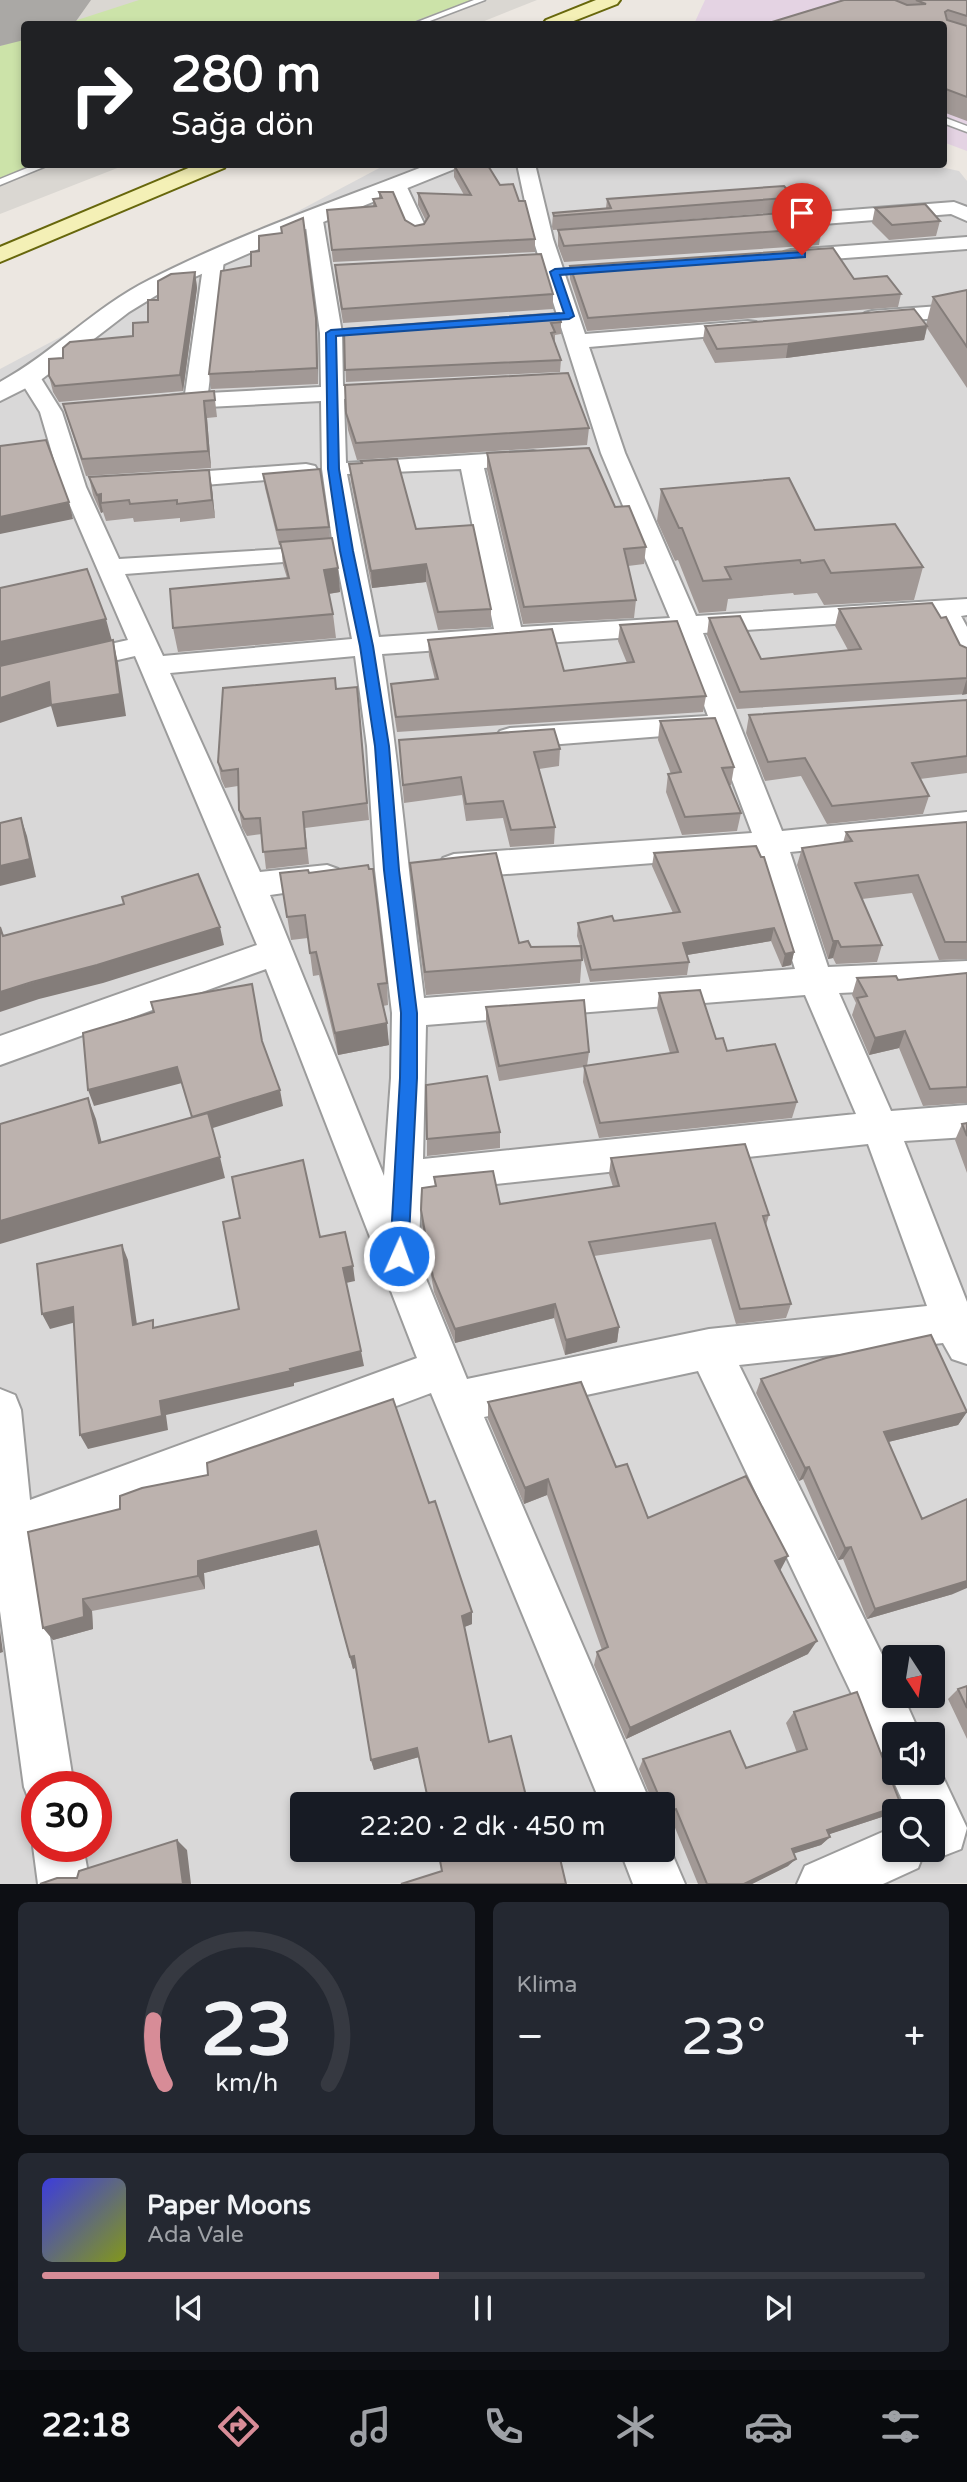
<!DOCTYPE html>
<html lang="tr">
<meta charset="utf-8">
<style>
:root{--surface:#171b24;--page:#242831;--text:#f1f3f6;--muted:#9ea1a6;--line:#363941;--accent:#d78c97}
body{margin:0;font-family:"Varela Round",sans-serif;background:var(--page);color:var(--text);height:100vh;display:flex;flex-direction:column;font-size:26px;white-space:nowrap}
*{box-sizing:border-box;margin:0}
p{font-size:23px;color:var(--muted)}
.icon{flex:none;width:38px;height:38px;fill:none;stroke:currentColor;stroke-width:2;stroke-linecap:round;stroke-linejoin:round}
.map{position:relative;height:1884px;overflow:hidden}
.side{display:flex;flex-direction:column;gap:18px;padding:18px;background:#0d0f14;flex:1}
.side>*{flex:none}
.banner{position:absolute;left:21px;top:21px;width:926px;height:147px;border-radius:7px;box-shadow:0 4px 10px #0003;background:#202124;color:#fff;overflow:hidden}
.needle{width:46px;rotate:168deg}
.fabs{position:absolute;left:882px;top:1645px;display:grid;gap:14px}
.fabs a{display:grid;place-items:center;width:63px;height:63px;border-radius:7px;background:var(--surface);box-shadow:0 4px 10px #0003;font-size:35px}
.speed{position:absolute;left:21px;top:1771px;display:flex;gap:14px;font-size:35px;font-weight:700;text-align:center}
.speed>*{display:grid;place-content:center;width:91px;height:91px;border-radius:50%;background:var(--surface);box-shadow:0 4px 10px #0003;line-height:1}
.speed .limit{border:10px solid #d22;background:#fff;color:#111}
.pin{position:absolute;display:grid;place-items:center;width:60px;height:60px;color:#fff;margin:-72px -30px;border-radius:50% 50% 50% 0;rotate:-45deg;box-shadow:0 0 7px #0007}
.pin .icon{rotate:45deg}
.me{position:absolute;width:77px;margin:-38px;rotate:2deg;stroke-linejoin:round;filter:drop-shadow(0 0 5px #0008)}
.turn{display:flex;align-items:center;gap:24px;height:147px;padding:0 35px;font-size:32px}
.turn .icon{width:91px;height:91px;stroke-width:2.5}
.turn b{display:block;font-size:49px;line-height:60px}
.big{font-size:52px;font-weight:600;line-height:1.1}
.side .widget{flex:1;display:flex;flex-direction:column;justify-content:center;gap:10px;min-width:0;padding:0 24px;border-radius:10px;background:var(--page)}
.side .dial{align-items:center;gap:0}
.dial svg{height:182px;overflow:visible;fill:none;stroke:var(--line);stroke-width:7;stroke-linecap:round;text-anchor:middle}
.dial text{fill:var(--text);stroke:none}
.song{display:flex;align-items:center;gap:21px}
.cover{width:84px;height:84px;border-radius:10px;background:linear-gradient(135deg,hsl(240 70% 55%),hsl(70 70% 35%))}
.played{height:7px;border-radius:4px;background:linear-gradient(90deg,var(--accent) 45%,var(--line) 45%)}
.keys{display:flex;justify-content:space-around;direction:ltr}
.heat{display:flex;justify-content:space-between;align-items:center;font-size:38px;direction:ltr}
.side .tiles{flex:1;display:grid;gap:18px;grid-template-columns:1fr 1fr}
.widget:last-child{grid-column:span 2}
.trip{position:absolute;left:290px;top:1792px;width:385px;height:70px;border-radius:7px;background:var(--surface);box-shadow:0 4px 10px #0003;font-weight:600;line-height:70px;text-align:center}
.menu{display:flex;height:112px;justify-content:space-around;align-items:center;background:#090b0e;color:var(--muted)}
.menu .icon{width:49px;height:49px}
.menu .active{color:var(--accent)}
.menu b{font-size:32px;color:var(--text)}
.map>svg:first-child{display:block}
.residential{fill:#d9d8d8;fill-rule:evenodd}
.industrial{fill:#e4d3e3}
.airport{fill:#dad7d2}
.grass{fill:#cce3a9}
.lines{fill:none;stroke-linecap:round;stroke-linejoin:round}
.runway{fill:#aaa8a5;fill-rule:evenodd}
.service-casing{stroke:#9c9c9c;stroke-width:3}
.minor-casing{stroke:#9c9c9c;stroke-width:4}
.tertiary-casing{stroke:#9c9c9c;stroke-width:4}
.secondary-casing{stroke:#67670c;stroke-width:4}
.service{fill:#fff;fill-rule:evenodd}
.minor{fill:#fff;fill-rule:evenodd}
.tertiary{fill:#fff;fill-rule:evenodd}
.secondary{fill:#f4f0b6;fill-rule:evenodd}
.wall{fill:#a29996}
.shaded-wall{fill:#847d7a}
.building{fill:#bcb2ae;stroke:#847d7a;stroke-width:2}
.route{fill:#1a73e8;stroke:#114b97;stroke-width:2}
</style>
<div class="map">
<svg width="967" height="1884" viewBox="0 0 967 1884">
<rect width="100%" height="100%" fill="#ece7e1"/>
<path class="residential" d="M927 164 959 171 967 181V1883L0 1884V369L385 165ZM894 1657H933V1696H894ZM894 1734H933V1773H894ZM37 1787H96V1846H37ZM303 1804H663V1850H303ZM894 1811H933V1850H894Z"/>
<path class="industrial" d="M705 0H967V151L943 142V24H694Z"/>
<path class="airport" d="M0 0H537L477 24H24V164L125 165 0 214Z"/>
<path class="grass" d="M139 0H472L407 24H65Z
M24 38V164L36 165 0 178V46Z"/>
<g class="lines">
<path class="runway" d="M0 0H91L74 24H24V40L0 46Z"/>
<g class="service-casing">
<path id="service" d="M474 0H485L422 24H412Z
M943 117 967 126V132L943 123Z
M37 164H51L0 185V179Z"/>
</g>
<g class="minor-casing">
<path id="minor" d="M517 164H535L553 239 585 334 748 321 756 322 759 327 756 332 748 333 589 347 625 453 696 616 967 599V615L961 616 967 627V664L957 661 935 617 703 633 782 831 967 812V834L790 852 828 967 967 961V987L839 993 891 1111 967 1105V1137L904 1141 967 1302V1364L952 1359 943 1343 739 1365 894 1679V1696H903L920 1734H894V1758L879 1751 698 1371 484 1417 651 1804H601L431 1393 35 1542 74 1787H37V1807L31 1805 24 1787 0 1611V1389L15 1395 21 1410 30 1500 417 1358 266 969 0 1065V1036L257 945 135 656 0 687V669L128 640 62 487 40 412 18 377 21 372H37L62 412 86 487 119 559 333 546 322 469 321 401 169 409 161 407 158 402 161 397 185 394 204 260 207 256H221L224 260 208 393 321 387 320 333 305 219 315 213 322 215 342 333 343 386 361 387 364 392 361 397 344 399 346 463 533 451 541 453 545 458 541 463 484 468 521 627 670 618 601 453 533 239ZM461 469 494 629 379 637 347 474ZM336 558 352 639 163 656 125 574ZM677 634 708 716 510 728 500 731 495 738 500 745 510 748 714 732 752 833 454 854 443 858 438 866 443 874 454 878 759 855 795 969 424 998C409 883 400 768 382 654ZM355 656 367 746 375 870 392 1013 391 1078 384 1176 270 895 338 885 343 877 338 869 327 865 260 872 170 673ZM805 995 856 1114 423 1159 426 1025ZM868 1144 927 1306 709 1329 467 1379 415 1252 419 1245 421 1192Z
M397 179 406 185 427 230 424 234 417 236 407 230 388 185Z
M954 202 967 207V221L951 214 772 228 762 222 772 216Z
M967 237V249L791 262 784 260 781 256 784 252 791 250Z
M967 304V316L872 323 865 321 861 317 865 313 872 311Z
M306 464 315 466 318 471 315 476 168 488 159 486 156 481 159 476 168 474Z
M933 1756 967 1828 961 1849 943 1856 927 1850H933V1811H907L890 1773 894 1763V1773H933Z
M894 1827V1850H925L918 1868 883 1884H797L805 1866Z
M663 1833 685 1884H633L620 1850H663Z
M37 1836V1846H83L90 1884H38L33 1846Z"/>
</g>
<g class="tertiary-casing">
<path id="tertiary" d="M430 164H460L457 168 286 237 165 290 129 312 38 382 0 401V382C53 353 95 307 149 280 239 234 336 201 430 164Z"/>
</g>
<g class="secondary-casing">
<path id="secondary" d="M596 0H620L617 4 566 24H543L546 20Z
M198 164H227L224 168 0 262V247Z"/>
</g>
<use href="#service" class="service"/>
<use href="#minor" class="minor"/>
<use href="#tertiary" class="tertiary"/>
<use href="#secondary" class="secondary"/>
</g>
<path class="wall" d="M844 0H967V121L943 112V24H772V22Z
M454 165 500 185 519 201 535 239V252L333 262 327 210 373 207V199L379 198V192L405 220 415 226 424 224 426 221 418 205V193L464 195 454 177Z
M792 195 799 197 796 211 553 230 552 227 553 213 606 208 607 199Z
M875 208 940 221 936 236 889 240 872 223Z
M822 228 819 245 564 262 558 246V230Z
M335 265 553 294V309L343 323 336 279Z
M570 266 854 279 901 294 898 307 587 331 570 279Z
M195 272 197 288 183 391 59 402 53 392 49 376 63 358 133 336 148 322 158 300Z
M967 290V388L927 328 924 340 786 358 715 363 703 340 705 326 926 325 933 297Z
M316 318 318 384 211 389 209 374Z
M561 322V334L555 335V344L561 360 560 372 346 382 344 329Z
M214 391 217 417 207 418 211 468 86 476 68 420 63 404Z
M346 413 589 428 587 445 357 460 348 430Z
M487 453 615 507 646 547 644 564 628 566 636 600 634 618 523 624 487 470Z
M349 464 416 529 491 609V627L438 630 426 582 372 588 351 482Z
M209 470 212 488 215 518 180 522V518L134 522 133 518 106 521 103 512 101 513 93 495 89 477Z
M263 474 329 527 330 538 338 568 340 592 329 594 333 614 336 638 178 652 173 628 287 578 283 565 281 545H279L265 488Z
M661 489 815 530 923 567 914 600 824 605 817 593 794 595 793 593 728 599 726 611 699 613 678 560 675 561 657 521Z
M839 609 941 618 960 645 967 648V694L737 709 707 635 709 618 761 659 848 650 835 626Z
M620 625 706 696 703 712 397 732 392 700 391 684 435 680 429 656 428 640 564 671 627 663 618 641Z
M357 687 369 820 305 828 309 864 266 869 262 834 247 836 242 827 239 810 238 786 225 788 221 779 218 762 336 689Z
M967 700V773L920 779 929 796 923 814 827 824 801 776 765 781 746 733 749 715Z
M660 721 734 767 731 785H729L741 813 737 831 682 835 666 792 668 774H671L658 740Z
M560 749 559 766 539 769 555 827 554 844 510 847 503 818 466 821 462 795 404 803 400 757Z
M967 822V959L939 960 912 893 862 899 882 945 877 962 836 964 833 958 828 959 797 865 802 848 843 843 846 832Z
M756 846 794 952 791 965 782 967 771 941 687 955 689 962 687 975 590 982 582 954 580 983 426 995 412 887 410 863 519 943 531 947 580 946 577 936 578 923 614 921 673 913 652 866 654 853Z
M280 873H309L387 983 388 1005 383 1006 389 1045 338 1055 319 975 313 976 308 938 291 940Z
M967 973V1103L923 1106 899 1048 869 1055 852 1015 856 1003 852 995 857 978 898 980Z
M659 993 716 1039 727 1051 797 1102 792 1118 599 1138 583 1082 584 1067 499 1081 486 1023V1007L589 1052 587 1066 670 1053 657 1009Z
M967 1123V1173L955 1140 962 1124Z
M500 1132V1148L427 1156V1139Z
M611 1158 769 1215 766 1225 791 1304 786 1318 736 1324 711 1239 594 1256 619 1327 617 1342 565 1355 554 1318 455 1343 434 1292 422 1225 421 1210 435 1186 434 1177 500 1204 613 1187 609 1174Z
M761 1379 967 1412 958 1425 888 1442 953 1594 867 1619 843 1559 838 1560 803 1479 799 1481 756 1393Z
M488 1402 616 1467 648 1518 780 1570 808 1654 626 1739 594 1665 597 1652 602 1650 547 1495 524 1504 488 1419Z
M429 1503 472 1612V1624L464 1627 489 1742 528 1804 419 1757 374 1770 371 1760 356 1667 353 1669 319 1545 204 1573 205 1589 92 1611 93 1629 53 1640 28 1532Z
M967 1686V1739L948 1699 958 1689Z
M794 1712 891 1814 829 1834 830 1837 821 1845 794 1853 788 1866 752 1884H698L671 1818 663 1804H642L645 1798H651L639 1769 643 1759 746 1768 797 1753 786 1723Z"/>
<path class="shaded-wall" d="M195 272 197 288 183 391 180 375Z
M316 318 317 333 318 384 317 368Z
M927 326 924 340 786 358 788 344Z
M204 401 207 418 211 468 208 451Z
M209 470 212 488 215 518 212 500Z
M101 494V503L103 512 101 513 97 495Z
M69 502 73 519 0 534V517Z
M426 564V582L372 588 371 571Z
M338 568 340 592 327 594 324 570Z
M106 619 112 641 0 666V642Z
M113 640 118 663 126 716 57 727 51 706 0 723V698Z
M967 678V694L962 695Z
M21 818 27 836 36 877 0 886V866Z
M220 927 224 945 103 983 39 999 0 1012V992Z
M774 928 771 941 681 956 683 943Z
M833 941H838L833 958 828 959Z
M794 952 791 965 782 967 785 954Z
M387 1023 389 1045 338 1055 335 1033Z
M905 1031 899 1048 869 1055 875 1038Z
M177 1067 182 1083 94 1106 88 1090Z
M280 1090 283 1106 197 1133 192 1117Z
M88 1098 96 1119 107 1164 99 1143Z
M220 1157 225 1178 0 1244V1221Z
M122 1245 128 1260 139 1339 133 1325Z
M353 1266 355 1281 346 1283 343 1268Z
M555 1304 554 1318 455 1343V1329Z
M73 1307 80 1321 50 1329 42 1314Z
M619 1327 617 1342 565 1355 566 1340Z
M361 1351 364 1366 294 1383V1386L166 1415 168 1430 88 1449 80 1435 160 1401Z
M967 1412 958 1425 876 1445 884 1432Z
M809 1467 803 1479 799 1481 805 1468Z
M548 1479 547 1495 524 1504 525 1488Z
M316 1531 319 1545 204 1573 205 1589 198 1576V1561Z
M851 1547 843 1559 838 1560 845 1548Z
M788 1556 780 1571 775 1561Z
M967 1581V1588L953 1594 867 1619 875 1609Z
M83 1599 92 1611 93 1629 53 1640 43 1628Z
M472 1612V1624L462 1628V1616Z
M0 1630 3 1652 0 1653Z
M817 1641 808 1654 626 1739 630 1728Z
M354 1656 357 1667 353 1669 350 1657Z
M417 1748 419 1757 374 1770 371 1760Z
M901 1805 891 1814 818 1838 827 1830Z
M676 1809 671 1818 663 1822V1815Z
M830 1837 821 1845 783 1857 792 1849Z
M177 1840 187 1850 191 1884H183Z
M796 1859 788 1866 752 1884H744Z"/>
<path class="building" d="M844 0H895L907 5 926 4 916 0H967V16L948 10 945 12 947 20 967 26V97L943 88V24H779L772 22Z
M487 164 500 185 513 184 519 201H525L535 239 332 250 327 210 376 206 373 199 382 198 379 192H393L405 220 415 226 424 224 429 216 418 193 471 195 454 165Z
M784 186 792 195 799 197 554 216 553 213 611 208 607 199Z
M925 204 940 221 892 225 875 208Z
M810 211 822 228 564 246 558 230Z
M303 218 316 318 317 368 209 374 221 271 251 266V252L259 251V236L282 233 281 227Z
M833 248 854 279 887 276 901 294 588 318 570 266Z
M541 254 553 294 342 309 335 265Z
M195 272 180 375 55 386 49 376V359L63 358V348L70 342 133 336V323L148 322V300H158V281L171 274Z
M967 290V347L933 297Z
M914 309 927 326 788 344 717 349 705 326Z
M559 313 561 322 551 323 555 332 551 333 561 360 345 370 344 329Z
M568 373 589 428 356 443 346 413 345 385Z
M214 391 215 400 204 401 208 451 82 459 63 404Z
M46 440 69 502 0 517V446Z
M589 448 615 507 629 506 646 547 624 549 636 600 524 607 487 453Z
M397 459 416 529 473 525 491 609 438 612 426 564 371 571 349 464 362 463 361 461Z
M320 469 329 527 277 530 263 474Z
M209 470 212 500 177 504V500L130 504 129 500 101 503V494L97 495 89 477Z
M789 478 815 530 895 524 923 567 831 573 824 560 801 563 800 560 725 567 731 579 703 581 682 528H679L661 489Z
M332 538 338 568 324 570 333 614 173 628 170 589 289 578 280 542Z
M87 569 106 619 0 642V588Z
M932 603 941 618 946 617 960 645 967 648V678L740 692 709 618 740 616 761 659 861 649 839 609Z
M677 621 706 696 396 717 391 684 438 679 428 640 552 629 564 671 634 662 620 625Z
M113 640 120 694 51 705 49 682 0 698V666Z
M335 678 336 689 357 687 367 803 303 812 306 848 263 852 260 818 244 819 239 810 238 769 222 771 218 762 223 688Z
M967 700V756L912 763 929 796 832 806 805 758 768 762 749 715Z
M715 718 734 767 722 768 741 813 685 817 668 774 681 772 660 721Z
M554 729 560 749 534 752 555 827 511 830 503 801 466 804 461 777 403 785 399 740Z
M21 818 30 859 0 866V823Z
M967 822V942H945L918 875 855 883 882 945 841 947 838 941H833L802 848 852 841 846 832Z
M756 846 761 857H764L794 952 785 954 774 928 683 943 689 962 591 970 578 923 612 916 614 921 680 912 654 853Z
M496 853 519 943 528 941 531 947 581 946 582 960 425 972 410 863Z
M368 865 369 869H373L387 983 378 984 387 1023 335 1033 316 952 310 953 305 915 287 917 280 873 308 870 309 873Z
M198 874 220 927 97 965 32 982 0 992V927L3 936 124 904 122 897Z
M967 973V1087L930 1089 905 1031 875 1038 857 998 867 996 857 978 896 976 898 980Z
M252 984 262 1041 280 1090 192 1117 177 1067 88 1090 83 1033 154 1012 151 1002Z
M700 990 716 1039 723 1038 727 1051 775 1044 797 1102 600 1123 584 1066 678 1052 659 993Z
M584 1000 589 1052 499 1066 486 1007Z
M487 1076 500 1132 427 1139 426 1085Z
M88 1098 99 1143 208 1113 220 1157 0 1221V1124Z
M967 1123V1136L962 1124Z
M745 1144 769 1215 763 1216 791 1304 740 1309 715 1223 589 1242 619 1327 566 1340 555 1304 455 1329 433 1277 421 1210 422 1188 436 1186 434 1177 493 1171 500 1204 619 1186 611 1158Z
M303 1160 320 1237 345 1232 353 1266 343 1268 361 1351 290 1369 291 1371 160 1401 162 1416 80 1435 73 1307 42 1314 37 1264 122 1245 133 1325 153 1320V1328L239 1309 223 1222 240 1218 232 1177Z
M931 1335 967 1412 884 1432 922 1519 967 1499V1581L875 1609 851 1547 845 1548 809 1467 805 1468 761 1379 826 1358Z
M581 1382 616 1467 627 1464 648 1518 746 1476 788 1556 775 1561 817 1641 630 1728 597 1652 608 1647 548 1479 525 1488 488 1402Z
M393 1399 429 1503 435 1501 472 1612 462 1616 489 1742 511 1736 528 1804H429L417 1748 371 1760 354 1656 350 1657 316 1531 198 1561V1576L83 1599 84 1617 43 1628 28 1532 120 1509V1496L142 1488 208 1475 207 1463Z
M967 1686V1708L958 1689Z
M857 1692 901 1805 827 1830 830 1837 792 1849 796 1859 744 1884H707L676 1809 663 1815V1804H648L645 1798H655L658 1794 643 1759 730 1731 746 1768 807 1749 794 1712Z
M177 1840 183 1884H40L57 1878H77L79 1871Z
M438 1850H558L566 1884H401L442 1871Z"/>
<path class="route" d="M802 252 805 253V257L560 275 574 316 569 319 336 336 339 469 353 551 373 646 389 746 399 870 417 1013V1078L408 1256 406 1262 399 1264 392 1262 390 1256 400 1078 401 1013 384 870 375 746 360 646 340 551 328 469 326 333 331 330 564 313 550 272 555 269Z"/>
</svg>
<div class="fabs">
<a><svg class="needle" viewBox="-14 -14 28 28"><path d="M0-13l5 13h-10z" fill="#e53935"/><path d="M0 13l5-13h-10z" fill="#9ea1a6"/></svg></a>
<a><svg class="icon" aria-label="sound" viewBox="0 0 24 24"><path d="M4 9h4l5-4v14l-5-4H4zM17 9q2 3 0 6"/></svg></a>
<a><svg class="icon" aria-label="search" viewBox="0 0 24 24"><circle cx="10" cy="10" r="6"/><path d="M15 15l6 6"/></svg></a>
</div>
<div class="speed"><div class="limit">30</div></div>
<div class="pin" style="left:802px;top:255px;background:#d93025"><svg class="icon" aria-label="arrive" viewBox="0 0 24 24"><path d="M6 21V4h12l-3 4 3 4H6"/></svg></div>
<svg class="me" style="left:399px;top:1256px" viewBox="-20 -20 40 40"><circle r="17" fill="#1a73e8" stroke="#fff" stroke-width="3"/><path d="M0-11L8 9 0 5-8 9z" fill="#fff"/></svg>
<div class="trip">22:20 · 2 dk · 450 m</div>
<div class="banner">
<div class="turn"><svg class="icon" aria-label="right" viewBox="0 0 24 24"><path d="M7 20v-9h11M14 6l5 5-5 5"/></svg><div><b>280 m</b>Sağa dön</div></div>
</div>
</div>
<section class="side">
<div class="tiles">
<div class="widget dial"><svg viewBox="0 0 100 80">
<path d="M14 69A42 42 0 1 1 86 69"/>
<path d="M14 69A42 42 0 0 1 9 41" stroke="#d78c97"/>
<text x="50" y="56" font-size="32" font-weight="700">23</text>
<text x="50" y="72" font-size="11">km/h</text>
</svg></div>
<div class="widget"><p>Klima</p>
<div class="heat"><a>−</a><b class="big">23°</b><a>+</a></div>
</div>
<div class="widget">
<div class="song"><i class="cover"></i><div><b>Paper Moons</b><p>Ada Vale</p></div></div>
<div class="played"></div>
<div class="keys"><svg class="icon" aria-label="previous" viewBox="0 0 24 24"><path d="M18 5L8 12l10 7zM5 5v14"/></svg><svg class="icon" aria-label="pause" viewBox="0 0 24 24"><path d="M8 5v14M16 5v14"/></svg><svg class="icon" aria-label="next" viewBox="0 0 24 24"><path d="M6 5l10 7-10 7zM19 5v14"/></svg></div>
</div>
</div>
</section>
<nav class="menu">
<b>22:18</b>
<svg class="icon active" aria-label="directions" viewBox="0 0 24 24"><path d="M12 3l9 9-9 9-9-9zM9 14v-3h6M13 9l2 2-2 2"/></svg>
<svg class="icon" aria-label="music" viewBox="0 0 24 24"><path d="M9 18V5l10-2v13"/><circle cx="6" cy="18" r="3"/><circle cx="16" cy="16" r="3"/></svg>
<svg class="icon" aria-label="phone" viewBox="0 0 24 24"><path d="M5 4h4l2 5-3 2q2 4 5 5l2-3 5 2v4C11 20 4 13 5 4z"/></svg>
<svg class="icon" aria-label="climate" viewBox="0 0 24 24"><path d="M12 3v18M4 7l16 10M4 17L20 7"/></svg>
<svg class="icon" aria-label="car" viewBox="0 0 24 24"><path d="M5 17H2v-5l4-1 3-4h7l3 4 3 1v5h-3M9 17h6M6 11h13"/><circle cx="7" cy="17" r="2"/><circle cx="17" cy="17" r="2"/></svg>
<svg class="icon" aria-label="filters" viewBox="0 0 24 24"><path d="M4 7h16M4 17h16"/><circle cx="9" cy="7" r="2"/><circle cx="15" cy="17" r="2"/></svg>
</nav>
